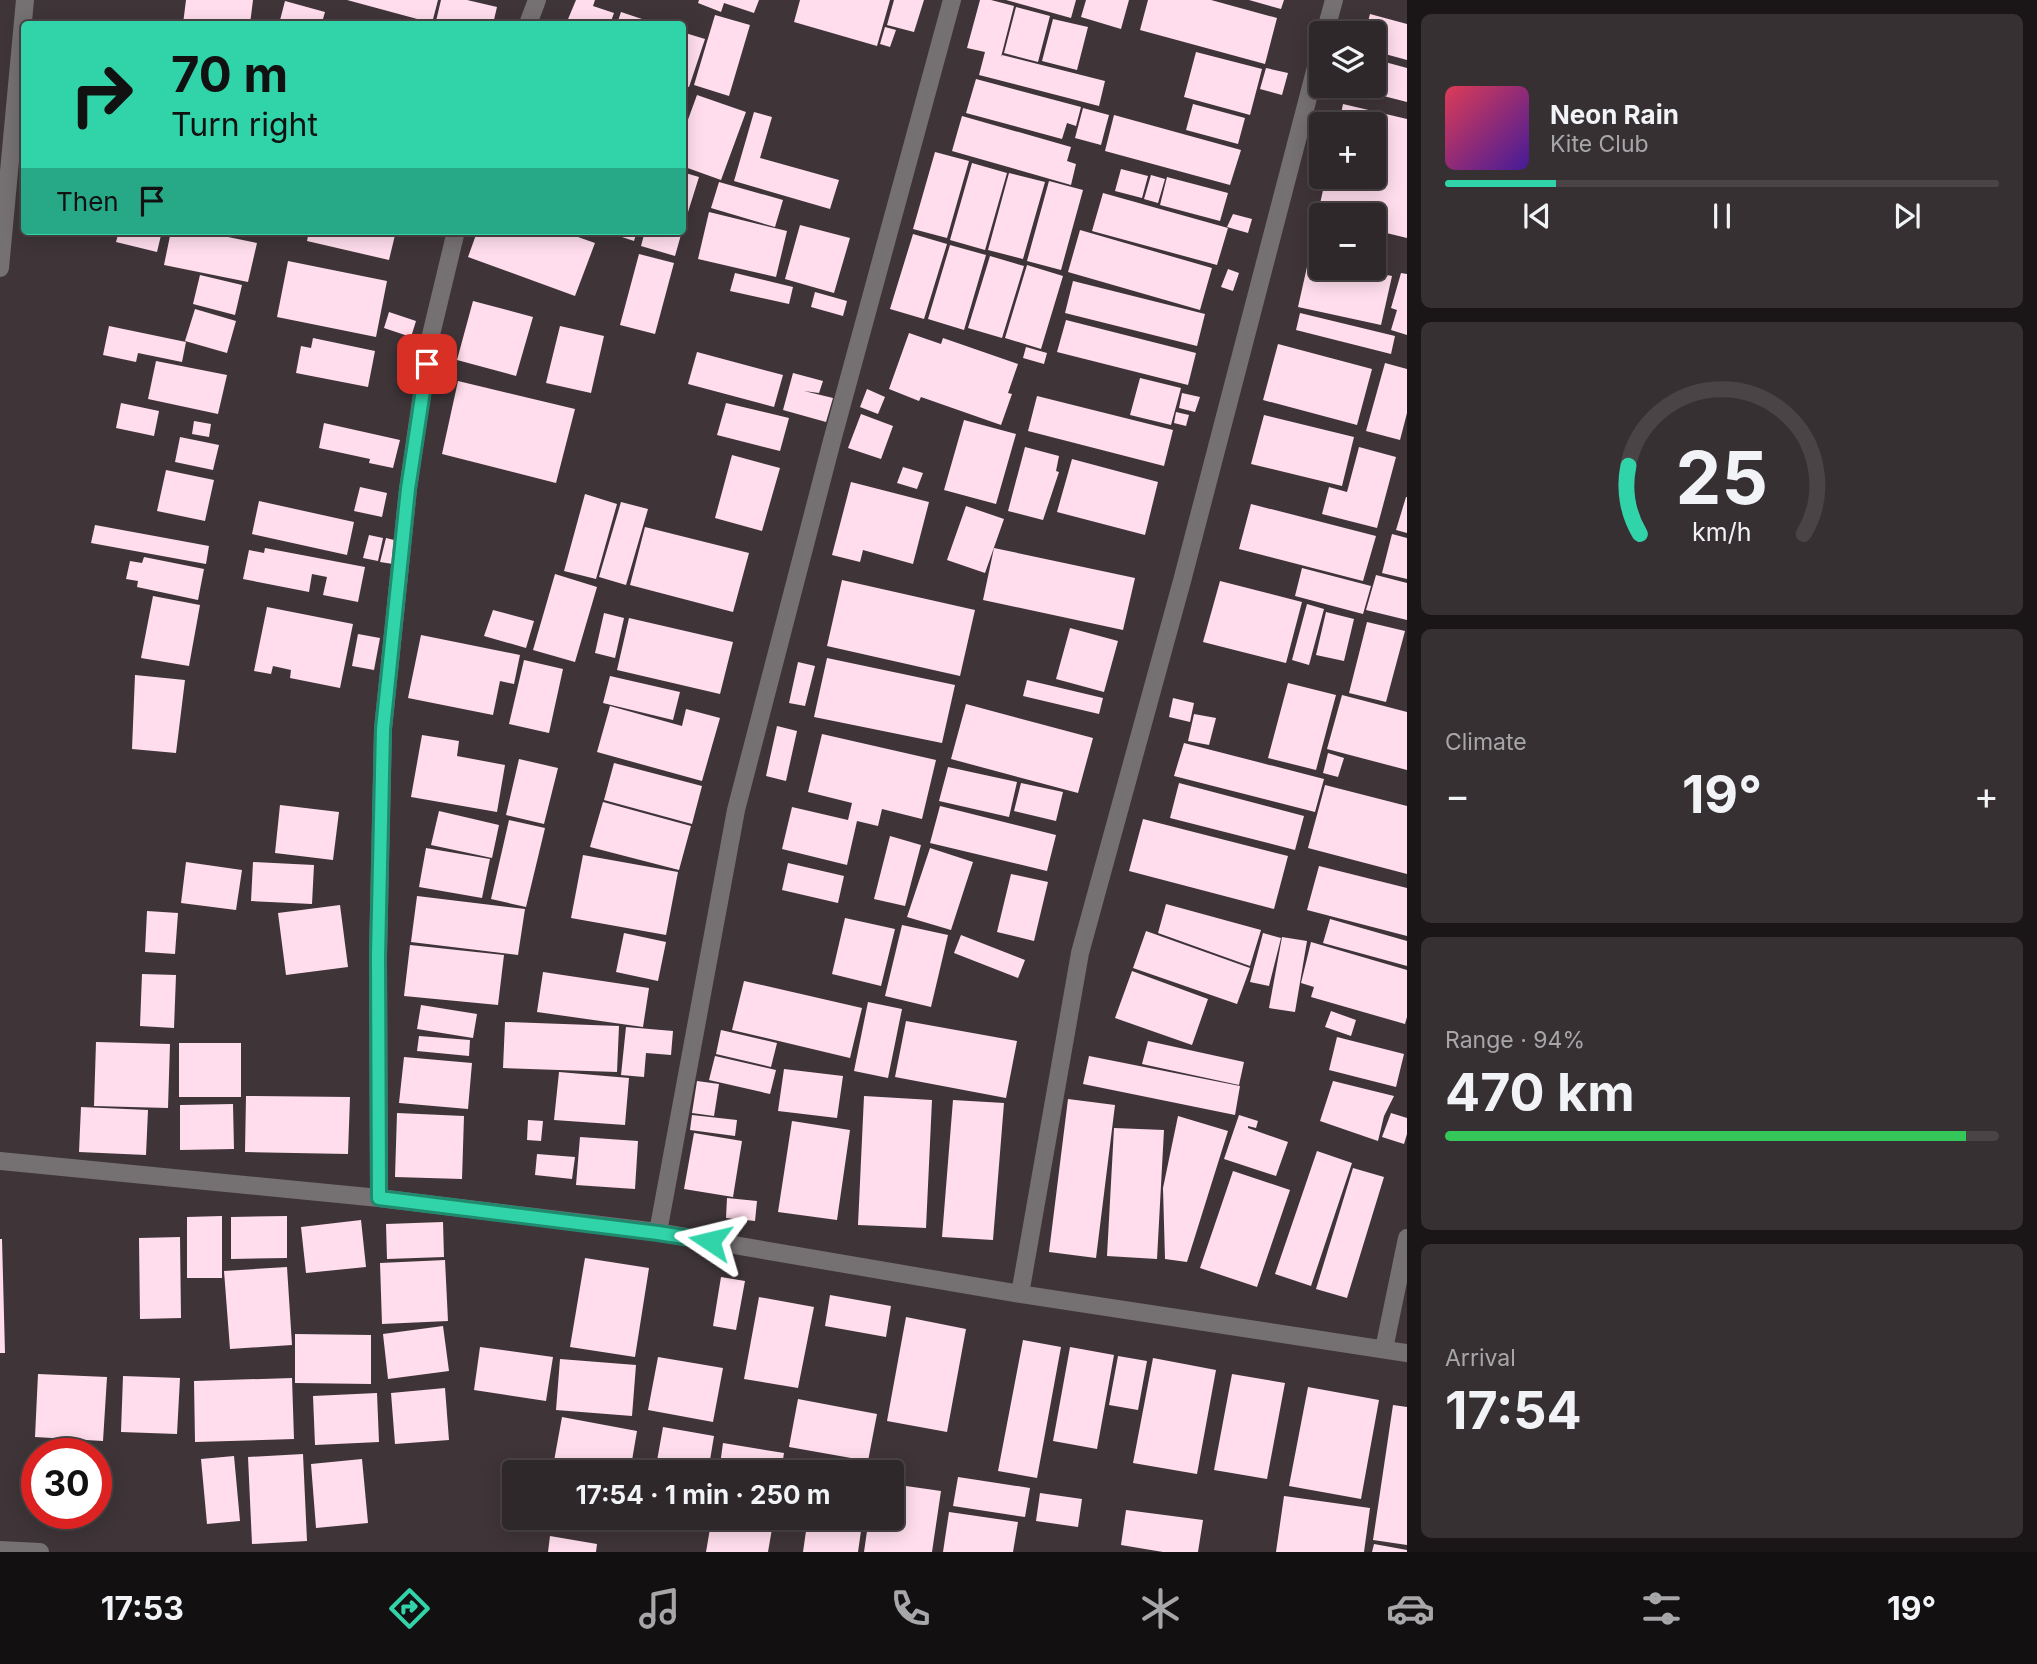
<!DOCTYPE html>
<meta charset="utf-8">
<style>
:root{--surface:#2f282b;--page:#373033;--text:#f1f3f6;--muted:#a7a6a9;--line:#4a4447;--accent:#31d4a9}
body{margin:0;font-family:Inter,sans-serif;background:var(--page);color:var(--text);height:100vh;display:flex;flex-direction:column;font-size:26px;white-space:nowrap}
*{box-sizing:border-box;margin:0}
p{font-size:23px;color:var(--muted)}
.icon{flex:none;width:38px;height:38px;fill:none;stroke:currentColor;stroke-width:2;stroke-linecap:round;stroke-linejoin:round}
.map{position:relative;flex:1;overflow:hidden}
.drawer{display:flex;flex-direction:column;gap:14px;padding:14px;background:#1a1618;width:630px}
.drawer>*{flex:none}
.banner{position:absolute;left:21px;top:21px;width:665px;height:214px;border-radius:7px;box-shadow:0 4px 18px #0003,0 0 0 2px var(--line);background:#31d4a9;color:#111;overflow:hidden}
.fabs{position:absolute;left:1309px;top:21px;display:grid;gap:14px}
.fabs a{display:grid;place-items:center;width:77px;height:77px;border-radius:7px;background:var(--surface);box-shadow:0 4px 18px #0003,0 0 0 2px var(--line);font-size:35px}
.speed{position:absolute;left:21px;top:1438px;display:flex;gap:14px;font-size:35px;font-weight:700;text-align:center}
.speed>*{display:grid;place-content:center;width:91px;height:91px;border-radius:50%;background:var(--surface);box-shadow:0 4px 18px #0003,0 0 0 2px var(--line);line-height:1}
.speed .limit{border:10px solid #d22;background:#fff;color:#111}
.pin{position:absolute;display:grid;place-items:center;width:60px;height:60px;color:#fff;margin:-30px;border-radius:14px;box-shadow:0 4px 10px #0006}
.me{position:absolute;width:77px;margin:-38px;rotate:280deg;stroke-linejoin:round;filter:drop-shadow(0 0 5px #0008)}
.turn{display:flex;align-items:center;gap:24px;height:147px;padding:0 35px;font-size:32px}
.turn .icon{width:91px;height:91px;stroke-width:2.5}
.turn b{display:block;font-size:49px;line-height:60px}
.then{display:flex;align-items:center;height:66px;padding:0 35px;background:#0003;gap:14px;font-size:26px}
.big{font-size:52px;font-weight:700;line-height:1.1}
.drawer .card{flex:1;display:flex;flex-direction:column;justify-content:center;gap:10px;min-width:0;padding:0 24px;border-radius:10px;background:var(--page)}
.drawer .dial{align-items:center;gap:0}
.dial svg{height:182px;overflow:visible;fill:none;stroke:var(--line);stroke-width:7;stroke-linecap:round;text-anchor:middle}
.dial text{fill:var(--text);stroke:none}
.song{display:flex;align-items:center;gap:21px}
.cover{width:84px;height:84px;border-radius:10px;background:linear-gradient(135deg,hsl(350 70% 55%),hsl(260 70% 35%))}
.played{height:7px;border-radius:4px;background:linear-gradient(90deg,var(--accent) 20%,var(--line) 20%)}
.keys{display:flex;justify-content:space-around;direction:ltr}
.heat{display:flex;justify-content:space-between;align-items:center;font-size:38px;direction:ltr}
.charge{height:10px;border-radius:5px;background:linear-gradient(90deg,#34c759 94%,var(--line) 0)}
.trip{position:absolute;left:502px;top:1460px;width:402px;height:70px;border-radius:7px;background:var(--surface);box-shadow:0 4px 18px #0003,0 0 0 2px var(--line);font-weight:700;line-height:70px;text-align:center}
.tab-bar{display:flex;height:112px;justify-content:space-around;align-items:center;background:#131011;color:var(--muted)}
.tab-bar .icon{width:49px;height:49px}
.tab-bar .on{color:var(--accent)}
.tab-bar b{font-size:32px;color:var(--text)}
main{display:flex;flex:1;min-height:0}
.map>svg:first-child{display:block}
.building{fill:#ffddec}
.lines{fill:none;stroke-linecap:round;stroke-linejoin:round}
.street{stroke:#757072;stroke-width:18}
.route-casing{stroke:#208a6e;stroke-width:18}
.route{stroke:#31d4a9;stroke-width:12}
</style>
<main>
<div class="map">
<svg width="1407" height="1552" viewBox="0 0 1407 1552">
<rect width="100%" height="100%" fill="#3f3539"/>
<path class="building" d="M186 0H253L250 24H183Z
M347 0H438L432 23Z
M441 0H467L497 7 493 24H449L436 21Z
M576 0H595L593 6 614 13 610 24H566Z
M699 0H759L754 13 724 3 721 12 698 3Z
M800 0H890L877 46 794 22Z
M894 0H924L914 32 887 25Z
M980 0H991L1014 6 1001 57 1002 55 1105 81 1099 106 979 75 985 52 967 48Z
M1006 0H1076L1071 18Z
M1086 0H1129L1121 29 1081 17Z
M1148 0H1211L1277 18 1265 64 1140 30Z
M1249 0H1284L1281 9Z
M285 1 325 12 323 19 328 20 327 24H279Z
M1016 7 1050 16 1038 62 1004 53Z
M621 12 657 24H617Z
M1370 14 1407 24V60L1374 51V33H1365Z
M715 15 750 25 729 96 694 85Z
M1053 19 1088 27 1077 70 1042 61Z
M885 27 896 30 890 47 880 44Z
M682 32 705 39 689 87 682 85Z
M1196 52 1262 69 1250 115 1184 97Z
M1374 59 1407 68V102L1348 87 1374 86Z
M1266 68 1288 73 1282 95 1260 89Z
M976 79 1081 107 1076 126 1067 123 1062 139 966 113Z
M697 95 746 112 721 180 682 166V136Z
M1193 104 1245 118 1238 144 1186 130Z
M1343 104 1407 119V238L1374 230V215L1317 217 1326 177H1374V124H1339Z
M1083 108 1109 115 1101 145 1075 138Z
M754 112 772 117 760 158 839 180 830 209 734 181Z
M1114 115 1241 150 1230 185 1105 151Z
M962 116 1071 147 1067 161 1076 164 1071 185 952 151Z
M935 152 969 161 947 238 913 229Z
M972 163 1007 173 985 250 950 240Z
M1121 169 1148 176 1142 198 1115 191Z
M682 172 699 177 683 228H682Z
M1009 173 1045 182 1023 259 988 250Z
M1151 175 1165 179 1158 203 1144 199Z
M1167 177 1228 193 1220 221 1160 205Z
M1049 181 1083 190 1061 270 1027 261Z
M719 182 783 200 775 227 711 208Z
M1103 193 1228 228 1217 265 1092 231Z
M709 212 787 231 776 277 698 259Z
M1233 214 1252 219 1248 233 1227 227Z
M800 225 850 238 834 293 785 279Z
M1080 230 1212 268 1200 310 1068 272Z
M119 231H162L157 252 116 242Z
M171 231H199L257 243 248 282 164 265Z
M309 231H396L389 260 307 241Z
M489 231H561L595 243 575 296 468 257 477 232 487 235Z
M604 231H637L634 241Z
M645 231H682L675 256 641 246Z
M913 234 947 244 924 319 890 309Z
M950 245 986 255 964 330 928 319Z
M639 254 674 263 655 334 620 325Z
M990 256 1024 266 1002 338 968 328Z
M1309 258 1321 261V268H1353L1392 276 1381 325 1298 307Z
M288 261 387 281 376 337 277 317Z
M1027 265 1063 276 1041 349 1005 338Z
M1228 269 1239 273 1233 291 1221 287Z
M735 273 793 287 789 304 730 291Z
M1401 273 1407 274V335L1391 330 1397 310 1391 308Z
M200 275 242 285 235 315 193 304Z
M1073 281 1205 314 1197 346 1065 313Z
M815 292 847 301 843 316 811 307Z
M473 301 533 317 516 376 457 360Z
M195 309 236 321 227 353 185 341Z
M389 312 416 321 411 337 384 328Z
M1300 313 1395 336 1391 354 1296 330Z
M1066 320 1196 353 1188 385 1057 352Z
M109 326 186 342 182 362 138 353 136 362 103 355Z
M560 326 604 336 591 393 546 383Z
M909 333 941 344 943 338 1018 364 1008 393 1012 394 1001 425 921 397 919 401 889 389Z
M313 338 375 351 368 387 296 373 301 346 311 348Z
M1278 344 1372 369 1357 425 1263 400Z
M1026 347 1047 353 1044 364 1023 358Z
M697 352 783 375 774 407 688 384Z
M156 361 227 375 218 414 148 399Z
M1385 363 1407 369V413L1400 440 1366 431Z
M793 373 823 381 819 393 804 391 833 398 826 422 783 410Z
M1140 378 1181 388 1171 425 1130 415Z
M458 381 575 409 556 483 442 454Z
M867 389 885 397 878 414 860 407Z
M1182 393 1200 397 1195 412 1179 408Z
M1037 396 1173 430 1164 466 1028 431Z
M121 403 159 411 154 436 116 428Z
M726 403 789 418 780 451 717 435Z
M1176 412 1189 415 1186 426 1174 423Z
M861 414 893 426 881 459 848 448Z
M1264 415 1354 437 1342 486 1251 464Z
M964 420 1016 434 996 504 944 490Z
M194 421 211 424 209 437 192 434Z
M324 423 400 440 393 468 369 463 370 459 319 448Z
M180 437 219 445 213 470 175 462Z
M1025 447 1059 456 1056 471 1059 472 1043 520 1008 511Z
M1359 447 1396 457 1377 528 1322 514 1329 487 1347 492Z
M732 455 780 468 762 531 715 518Z
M1072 459 1158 482 1145 535 1057 512Z
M903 467 923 473 917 489 897 483Z
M166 470 214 480 205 521 157 511Z
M851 482 929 502 913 564 863 550 860 562 832 555Z
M360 487 387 493 382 517 354 511Z
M585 494 617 504 596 579 564 571Z
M1406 497H1407V533L1396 530Z
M259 501 354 522 347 555 252 534Z
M621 502 648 509 626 585 599 577Z
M1251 504 1376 536 1363 581 1239 549Z
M966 506 1004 519 985 573 947 560Z
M95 525 209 546 206 564 91 543Z
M645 527 749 553 733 612 630 585Z
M1392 534 1407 538V579L1382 573Z
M369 535 383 538 378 561 363 558Z
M386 538 398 541 393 564 380 562Z
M265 548 365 567 358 602 323 595 327 577 312 574 309 592 243 579 249 550 264 553Z
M994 548 1135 578 1123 630 983 600Z
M144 557 204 569 198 600 137 587 138 581 126 579 130 561 142 563Z
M1302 568 1371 586 1363 614 1295 596Z
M555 574 597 587 575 662 533 650Z
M1376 575 1407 583V620L1366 610Z
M842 580 975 610 960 676 827 646Z
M1220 581 1302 602 1286 663 1203 642Z
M153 596 200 605 189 666 141 658Z
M1307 604 1324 609 1309 665 1292 660Z
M267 607 353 624 340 688 290 678 291 670 273 666 271 674 254 671Z
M493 610 534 621 526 648 484 636Z
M1326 612 1354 619 1344 661 1316 655Z
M604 613 624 618 615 658 595 653Z
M629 618 733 642 720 694 617 670Z
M1367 622 1405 631 1386 702 1349 693Z
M1070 628 1118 641 1104 692 1056 679Z
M358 634 380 638 374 670 352 666Z
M421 635 520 655 514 684 500 681 493 715 408 698Z
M827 658 955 685 942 743 814 717Z
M524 660 563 669 549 733 509 724Z
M798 662 815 666 805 706 789 703Z
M135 675 185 680 176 753 132 749Z
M610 676 680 692 673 720 603 703Z
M1027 680 1103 698 1099 714 1023 696Z
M1288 683 1336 695 1316 770 1268 758Z
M1342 695 1407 712V770L1327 749Z
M1173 698 1194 703 1190 722 1169 717Z
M966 704 1093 738 1078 793 951 759Z
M610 706 682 726 686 709 720 718 702 781 597 752Z
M1194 714 1216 718 1209 745 1188 741Z
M777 726 797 731 786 781 766 776Z
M822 734 936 760 922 819 882 809 878 826 857 821 847 865 782 849 792 807 848 820 852 803 808 792Z
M422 735 459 741 457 756 505 765 497 812 411 797Z
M1184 743 1324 779 1315 812 1174 776Z
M1328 753 1344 758 1338 777 1323 773Z
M519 759 558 768 544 824 506 815Z
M614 763 702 786 692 824 604 800Z
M948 767 1017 782 1009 817 939 801Z
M1021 783 1063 792 1056 821 1014 811Z
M1179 783 1304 816 1295 850 1170 818Z
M1325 785 1407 806V874L1308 848Z
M603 802 691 826 679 870 590 847Z
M280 805 339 812 333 860 275 853Z
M940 806 1056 835 1047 871 930 843Z
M439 811 499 825 492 858 431 845Z
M1143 819 1288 856 1274 909 1129 871Z
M509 820 545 828 526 907 491 899Z
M890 836 921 845 905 906 874 899Z
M426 848 490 859 482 898 419 887Z
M930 848 973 862 951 930 907 917Z
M583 855 678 872 666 935 571 918Z
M186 862 242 870 236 910 181 903Z
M253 862 314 865 312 904 251 901Z
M788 863 844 876 838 903 782 890Z
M1319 866 1407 888V936L1307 910Z
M1011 874 1048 882 1034 941 997 932Z
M417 896 525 909 518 955 411 942Z
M1166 904 1261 930 1250 966 1158 933Z
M340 905 348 967 286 975 278 913Z
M147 911 178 913 175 954 145 952Z
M845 918 895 929 881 986 832 974Z
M1330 919 1407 941V966L1323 943Z
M902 925 948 935 931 1007 885 996Z
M1146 931 1250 968 1237 1004 1133 968Z
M624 933 666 942 658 981 616 972Z
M1263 933 1281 938 1269 986 1250 982Z
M961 935 1025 960 1018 978 954 953Z
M1282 937 1307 941 1295 1012 1269 1008Z
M1311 942 1407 970V1017L1405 1024 1311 997 1314 987 1301 983Z
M410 945 504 955 498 1005 404 996Z
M1132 971 1208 999 1192 1045 1115 1018Z
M543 972 649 988 643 1027 537 1012Z
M142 974 176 975 174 1028 140 1026Z
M744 981 862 1008 850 1058 732 1030Z
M868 1002 902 1009 888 1078 854 1071Z
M421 1005 477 1014 473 1038 417 1029Z
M1331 1011 1356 1020 1351 1036 1325 1027Z
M906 1021 1017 1041 1006 1098 895 1077Z
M505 1022 619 1026 617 1072 503 1068Z
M626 1027 673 1031 671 1055 646 1053 644 1077 621 1075Z
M721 1030 777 1043 771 1067 716 1054Z
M419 1036 470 1040 469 1056 417 1051Z
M1337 1037 1404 1054 1396 1087 1329 1070Z
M1148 1041 1244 1062 1239 1085 1142 1064Z
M96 1042 170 1044 168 1108 94 1106Z
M179 1043H241V1097H179Z
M715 1056 776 1070 770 1094 709 1080Z
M1089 1056 1240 1086 1235 1115 1083 1084Z
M404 1057 472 1063 468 1109 399 1103Z
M784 1069 843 1076 837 1118 778 1111Z
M559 1072 629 1078 625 1125 554 1120Z
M697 1081 719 1084 714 1116 692 1113Z
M1333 1081 1394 1096 1384 1116 1378 1141 1320 1121Z
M246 1096 350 1097 348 1154 245 1152Z
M864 1096 932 1100 926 1228 858 1225Z
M1068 1099 1115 1105 1096 1258 1049 1252Z
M953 1100 1004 1103 993 1240 942 1237Z
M233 1104 234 1149 180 1150V1105Z
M81 1107 148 1110 146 1155 79 1152Z
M397 1113 464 1116 462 1179 395 1177Z
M1391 1113 1407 1118V1134L1404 1144 1382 1137Z
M692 1115 737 1120 735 1136 690 1130Z
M1239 1115 1258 1121 1256 1128 1248 1126V1128L1288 1142 1276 1176 1224 1159Z
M1178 1116 1228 1131 1187 1262 1165 1259 1163 1188Z
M528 1120 543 1121 541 1141 527 1140Z
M792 1121 850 1130 837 1220 778 1212Z
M1114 1128 1164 1130 1157 1259 1107 1256Z
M694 1133 742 1141 733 1197 684 1189Z
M580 1137 638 1141 635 1189 576 1185Z
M1317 1151 1352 1163 1311 1286 1275 1274Z
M537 1154 575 1157 572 1179 535 1175Z
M1353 1168 1384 1177 1347 1298 1316 1289Z
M1233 1171 1290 1190 1257 1287 1200 1268Z
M727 1198 757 1201 755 1221 726 1218Z
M222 1216V1278H187V1217Z
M287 1216V1258L231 1259V1217Z
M361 1220 366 1267 306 1273 301 1227Z
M443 1222 444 1257 387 1259 386 1224Z
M180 1237 181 1318 140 1319 139 1238Z
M0 1239H2L5 1353H0Z
M585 1258 649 1268 635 1357 570 1347Z
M445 1260 448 1321 382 1324 380 1263Z
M287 1267 292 1345 230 1349 224 1271Z
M721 1277 745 1281 736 1330 713 1326Z
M830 1295 891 1306 886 1337 825 1326Z
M759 1297 814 1307 798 1388 744 1379Z
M906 1317 966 1329 947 1432 887 1421Z
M443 1326 449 1371 388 1379 383 1334Z
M295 1334 371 1335V1384L295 1383Z
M1023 1340 1061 1347 1037 1478 998 1471Z
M480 1347 553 1357 546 1401 474 1390Z
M1070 1347 1114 1355 1097 1449 1053 1441Z
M1118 1356 1147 1361 1138 1410 1109 1405Z
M658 1357 723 1368 713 1422 648 1410Z
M1153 1358 1216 1370 1197 1474 1133 1463Z
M560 1359 636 1365 632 1416 556 1410Z
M38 1374 107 1377 103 1441 35 1437Z
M1232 1374 1285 1383 1267 1479 1214 1470Z
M123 1376 180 1378 177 1434 121 1432Z
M292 1378 294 1439 195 1442 194 1381Z
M1308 1387 1379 1400 1361 1499 1289 1486Z
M445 1388 449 1440 395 1444 391 1393Z
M377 1393 379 1442 315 1445 313 1396Z
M798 1399 877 1414 868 1461 789 1447Z
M1393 1405 1407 1407V1545L1373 1540Z
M562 1417 637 1431 630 1472H617L554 1461Z
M663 1427 714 1436 708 1472H655Z
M723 1443 784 1453 781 1472H719Z
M303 1454 307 1541 252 1544 248 1457Z
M234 1456 240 1521 207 1524 201 1459Z
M362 1459 368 1523 316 1528 311 1464Z
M817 1461 870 1469V1472H815Z
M958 1477 1030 1488 1025 1517 953 1506Z
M892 1484 941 1491 932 1552H864L869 1517H892Z
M1040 1493 1082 1499 1078 1527 1036 1521Z
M1284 1496 1370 1508 1364 1552H1276Z
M1126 1510 1203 1520 1198 1552H1163L1121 1545Z
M949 1512 1018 1522 1013 1552H943Z
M712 1517H774L768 1552H706Z
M808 1517H863L858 1552H803Z
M550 1536 597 1544 596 1552H548Z
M1374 1544 1407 1550V1552H1372Z"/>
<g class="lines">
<path class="street" d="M528 24 537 0
M1325 33 1334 0
M0 268 25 0
M0 1161 379 1198 658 1232 1020 1294 1407 1353
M379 1198 378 955 383 729 408 489 430 339 456 231
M658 1232 736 810 833 437 952 0
M1020 1294 1080 953 1182 581 1321 48
M1384 1349 1407 1238
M0 1550 40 1552"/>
</g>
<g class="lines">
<g class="route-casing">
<path id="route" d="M427 364 408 489 383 729 378 956 379 1198 658 1233 710 1241"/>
</g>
<use href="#route" class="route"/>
</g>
</svg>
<div class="fabs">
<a><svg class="icon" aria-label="layers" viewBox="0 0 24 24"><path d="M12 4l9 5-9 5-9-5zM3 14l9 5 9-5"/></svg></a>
<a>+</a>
<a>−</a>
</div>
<div class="speed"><div class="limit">30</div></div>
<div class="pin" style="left:427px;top:364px;background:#d93025"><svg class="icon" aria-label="arrive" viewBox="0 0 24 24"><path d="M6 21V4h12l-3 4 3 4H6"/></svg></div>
<svg class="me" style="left:710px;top:1241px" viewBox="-20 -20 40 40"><path d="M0-17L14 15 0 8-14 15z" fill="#31d4a9" stroke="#fff" stroke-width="4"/></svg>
<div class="trip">17:54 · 1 min · 250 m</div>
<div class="banner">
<div class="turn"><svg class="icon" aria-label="right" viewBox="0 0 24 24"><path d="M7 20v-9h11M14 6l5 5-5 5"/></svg><div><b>70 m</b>Turn right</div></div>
<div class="then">Then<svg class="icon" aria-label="arrive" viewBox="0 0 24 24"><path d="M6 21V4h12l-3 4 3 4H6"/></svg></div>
</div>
</div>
<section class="drawer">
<div class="card">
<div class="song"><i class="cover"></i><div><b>Neon Rain</b><p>Kite Club</p></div></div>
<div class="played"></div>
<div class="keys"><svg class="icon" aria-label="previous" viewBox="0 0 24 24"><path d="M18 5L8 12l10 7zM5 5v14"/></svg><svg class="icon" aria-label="pause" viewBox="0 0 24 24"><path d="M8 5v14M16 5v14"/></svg><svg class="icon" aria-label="next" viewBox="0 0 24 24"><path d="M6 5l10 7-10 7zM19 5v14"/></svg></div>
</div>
<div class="card dial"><svg viewBox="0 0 100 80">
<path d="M14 69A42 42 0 1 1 86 69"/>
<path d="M14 69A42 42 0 0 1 9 39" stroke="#31d4a9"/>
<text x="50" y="56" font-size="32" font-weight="700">25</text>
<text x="50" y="72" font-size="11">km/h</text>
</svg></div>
<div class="card"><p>Climate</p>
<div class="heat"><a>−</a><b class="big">19°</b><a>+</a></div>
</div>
<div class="card"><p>Range · 94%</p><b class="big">470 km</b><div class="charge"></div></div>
<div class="card"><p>Arrival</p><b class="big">17:54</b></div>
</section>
</main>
<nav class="tab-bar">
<b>17:53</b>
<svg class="icon on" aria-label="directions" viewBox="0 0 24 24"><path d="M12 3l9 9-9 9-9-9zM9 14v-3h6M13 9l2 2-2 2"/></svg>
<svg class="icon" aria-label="music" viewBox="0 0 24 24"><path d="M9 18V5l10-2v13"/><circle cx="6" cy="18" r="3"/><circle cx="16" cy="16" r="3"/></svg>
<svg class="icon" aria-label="phone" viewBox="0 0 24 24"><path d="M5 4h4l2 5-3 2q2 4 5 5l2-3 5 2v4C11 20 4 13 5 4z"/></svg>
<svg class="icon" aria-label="climate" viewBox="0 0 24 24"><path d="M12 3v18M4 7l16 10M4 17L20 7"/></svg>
<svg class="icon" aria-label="car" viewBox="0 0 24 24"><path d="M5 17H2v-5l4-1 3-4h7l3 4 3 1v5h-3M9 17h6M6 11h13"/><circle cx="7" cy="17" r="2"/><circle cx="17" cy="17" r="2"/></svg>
<svg class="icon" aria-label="filters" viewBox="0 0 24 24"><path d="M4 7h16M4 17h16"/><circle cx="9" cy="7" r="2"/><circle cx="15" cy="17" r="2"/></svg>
<b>19°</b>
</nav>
